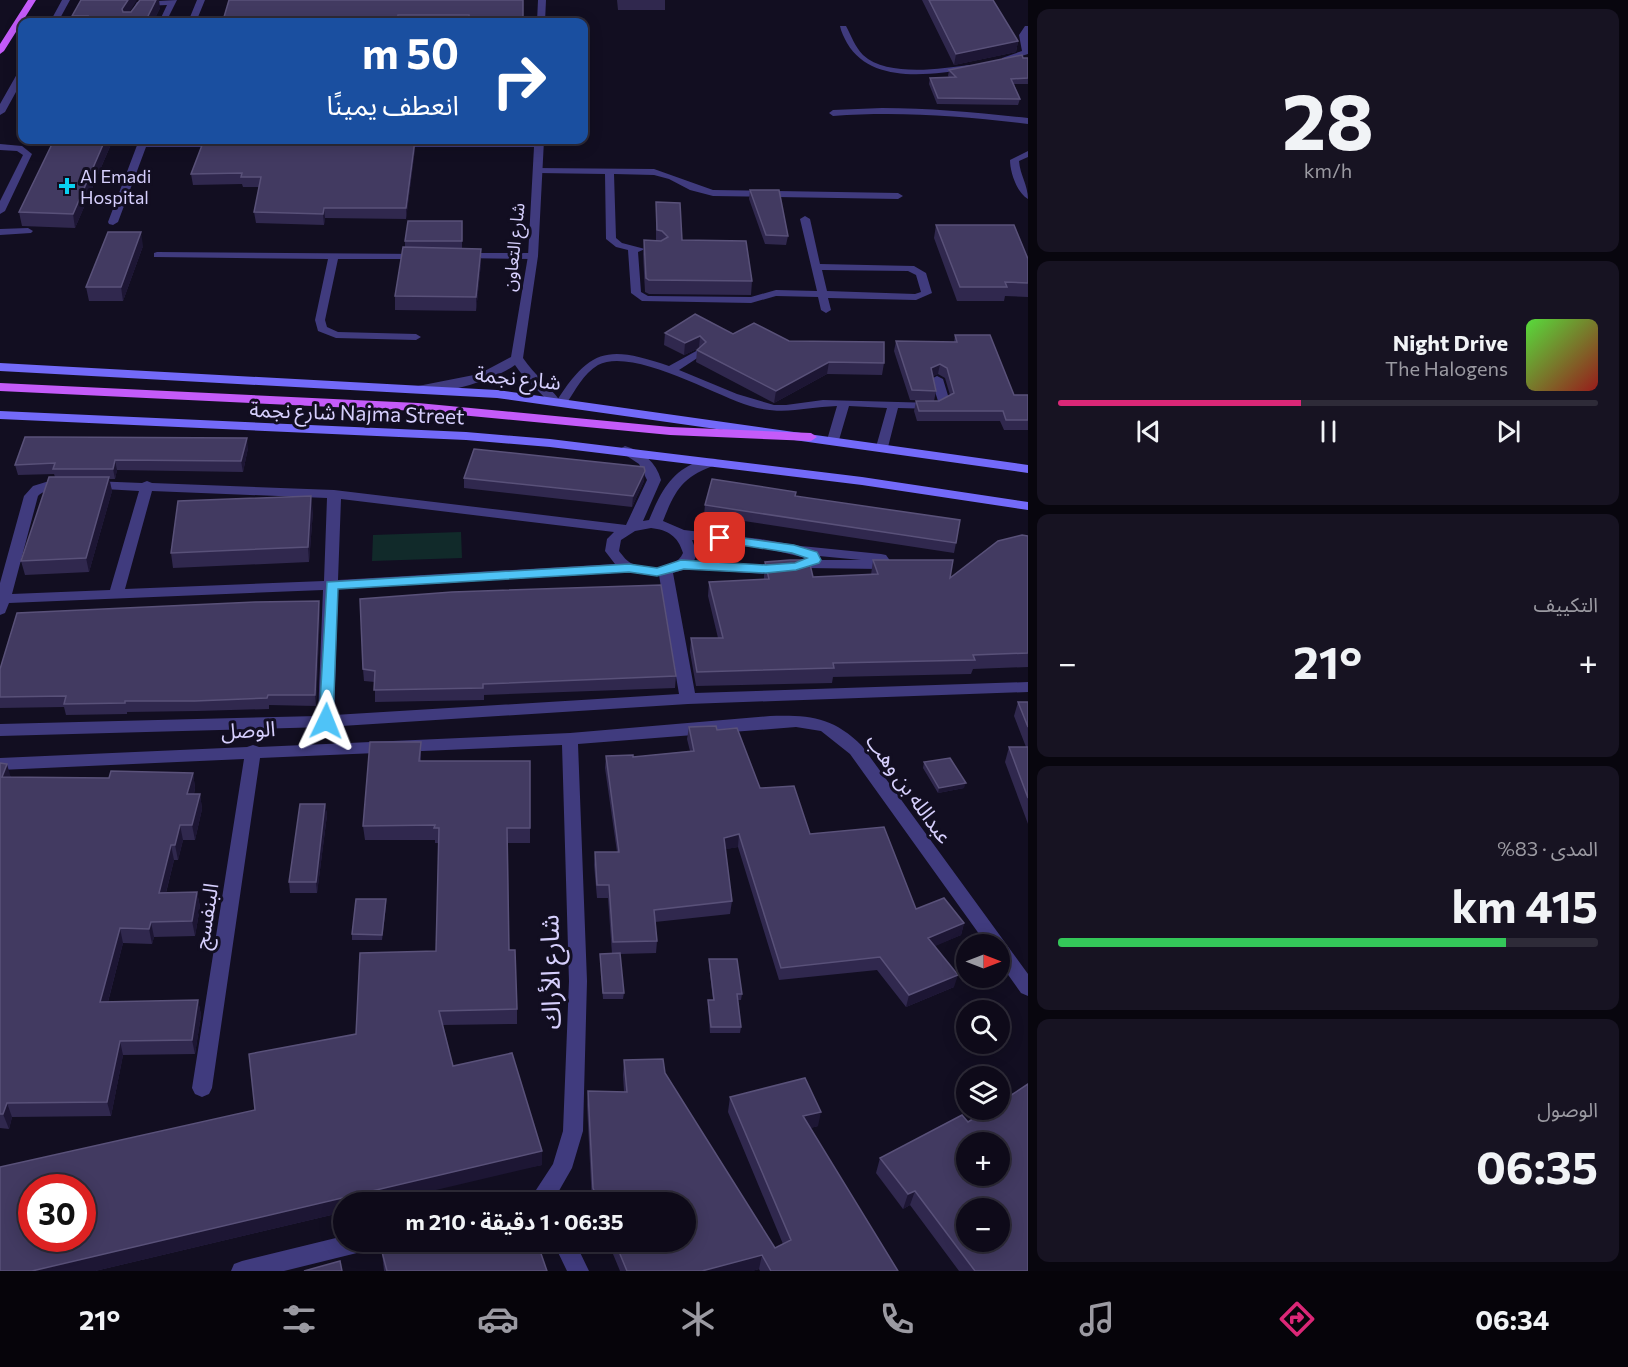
<!DOCTYPE html>
<html lang="ar">
<meta charset="utf-8">
<style>
:root{--surface:#0e0a19;--page:#171322;--text:#f1f3f6;--muted:#9b9aa2;--line:#2e2b38;--accent:#db2777}
body{margin:0;font-family:Commissioner,"Noto Sans Arabic",sans-serif;background:var(--page);color:var(--text);direction:rtl;height:100vh;display:flex;flex-direction:column;font-size:22px;white-space:nowrap}
*{box-sizing:border-box;margin:0}
p{font-size:20px;color:var(--muted)}
.icon{flex:none;width:33px;height:33px;fill:none;stroke:currentColor;stroke-width:2;stroke-linecap:round;stroke-linejoin:round}
.map{position:relative;flex:1;overflow:hidden;direction:ltr}
.details{display:flex;flex-direction:column;gap:9px;padding:9px;background:#08060e;width:600px}
.details>*{flex:none}
.hud{position:absolute;left:18px;top:18px;width:570px;height:126px;border-radius:12px;box-shadow:0 3px 15px #0003,0 0 0 2px var(--line);direction:rtl;background:#1a4fa0;color:#fff;overflow:hidden}
.needle{width:39px;rotate:90deg}
.fabs{position:absolute;left:956px;top:934px;display:grid;gap:12px}
.fabs a{display:grid;place-items:center;width:54px;height:54px;border-radius:50%;background:var(--surface);box-shadow:0 3px 15px #0003,0 0 0 2px var(--line);font-size:30px}
.speed{position:absolute;left:18px;top:1174px;display:flex;gap:12px;font-size:30px;font-weight:700;text-align:center}
.speed>*{display:grid;place-content:center;width:78px;height:78px;border-radius:50%;background:var(--surface);box-shadow:0 3px 15px #0003,0 0 0 2px var(--line);line-height:1}
.speed .limit{border:9px solid #d22;background:#fff;color:#111}
.pin{position:absolute;display:grid;place-items:center;width:51px;height:51px;color:#fff;margin:-26px;border-radius:12px;box-shadow:0 3px 9px #0006}
.me{position:absolute;width:66px;margin:-33px;rotate:2deg;stroke-linejoin:round;filter:drop-shadow(0 0 4px #0008)}
.turn{display:flex;align-items:center;gap:21px;height:126px;padding:0 30px;font-size:27px}
.turn .icon{width:78px;height:78px;stroke-width:2.5}
.turn b{display:block;font-size:42px;line-height:51px}
.big{font-size:45px;font-weight:700;line-height:1.1}
.details .widget{flex:1;display:flex;flex-direction:column;justify-content:center;gap:9px;min-width:0;padding:0 21px;border-radius:12px;background:var(--page)}
.details .dial{align-items:center;gap:0}
.dial b{font-size:78px;line-height:1}
.song{display:flex;align-items:center;gap:18px}
.cover{width:72px;height:72px;border-radius:9px;background:linear-gradient(135deg,hsl(110 70% 55%),hsl(0 70% 35%))}
.played{height:6px;border-radius:3px;background:linear-gradient(90deg,var(--accent) 45%,var(--line) 45%)}
.keys{display:flex;justify-content:space-around;direction:ltr}
.heat{display:flex;justify-content:space-between;align-items:center;font-size:33px;direction:ltr}
.charge{height:9px;border-radius:4px;background:linear-gradient(90deg,#34c759 83%,var(--line) 0)}
.trip{position:absolute;left:333px;top:1192px;width:363px;height:60px;border-radius:30px;background:var(--surface);box-shadow:0 3px 15px #0003,0 0 0 2px var(--line);font-weight:700;line-height:60px;text-align:center;direction:rtl}
.dock{display:flex;height:96px;justify-content:space-around;align-items:center;background:#06040a;color:var(--muted)}
.dock .icon{width:42px;height:42px}
.dock .active{color:var(--accent)}
.dock b{font-size:27px;color:var(--text)}
main{display:flex;flex:1;min-height:0}
.map>svg:first-child{display:block}
.green{fill:#112a2a}
.lines{fill:none;stroke-linecap:round;stroke-linejoin:round}
.lane{fill:#403b7e;fill-rule:evenodd}
.street{fill:#403b7e;fill-rule:evenodd}
.secondary{fill:#736af9;fill-rule:evenodd}
.primary{fill:#c45bf9;fill-rule:evenodd}
.wall{fill:#30284e}
.shaded-wall{fill:#1d1634}
.building{fill:#423a61;stroke:#595179;stroke-width:1.5;fill-rule:evenodd}
.route{fill:#4fc3f7;stroke:#337fa1;stroke-width:1.5}
.poi-dot{fill:#09d0f0;stroke:#120e21;stroke-width:2}
.labels{text-anchor:middle;dominant-baseline:central;stroke-width:6;stroke-linejoin:round;paint-order:stroke}
.far-poi-label{font-size:18px;fill:#d6cffd;stroke:#120e21;text-anchor:start}
.far-street-label{font-size:18px;fill:#d6cffd;stroke:#120e21}
.street-label{font-size:21px;fill:#d6cffd;stroke:#120e21}
.near-street-label{font-size:26px;fill:#d6cffd;stroke:#120e21}
</style>
<main>
<section class="details">
<div class="widget dial"><b>28</b><p>km/h</p></div>
<div class="widget">
<div class="song"><i class="cover"></i><div><b>Night Drive</b><p>The Halogens</p></div></div>
<div class="played"></div>
<div class="keys"><svg class="icon" aria-label="previous" viewBox="0 0 24 24"><path d="M18 5L8 12l10 7zM5 5v14"/></svg><svg class="icon" aria-label="pause" viewBox="0 0 24 24"><path d="M8 5v14M16 5v14"/></svg><svg class="icon" aria-label="next" viewBox="0 0 24 24"><path d="M6 5l10 7-10 7zM19 5v14"/></svg></div>
</div>
<div class="widget"><p>التكييف</p>
<div class="heat"><a>−</a><b class="big">21°</b><a>+</a></div>
</div>
<div class="widget"><p>المدى · 83%</p><b class="big">415 km</b><div class="charge"></div></div>
<div class="widget"><p>الوصول</p><b class="big">06:35</b></div>
</section>
<div class="map">
<svg width="1028" height="1271" viewBox="0 0 1028 1271">
<rect width="100%" height="100%" fill="#120e21"/>
<path class="green" d="M461 532 462 558 372 561 373 535Z"/>
<g class="lines">
<path class="lane" d="M177 0 166 22H159L167 5 143 6 133 22H126L137 2Z
M840 26H846C851 35 855 47 863 55 887 77 940 69 969 65L973 67 969 69C929 75 871 84 847 43 844 37 841 32 840 26Z
M1025 26H1028V54L1002 62V58L1022 51 1019 35Z
M882 108C931 108 979 113 1028 118V124C963 116 899 111 833 116L829 113 833 110Z
M0 144 22 146 32 154 5 211 0 214V201L23 155 17 151 0 150Z
M1028 151V157L1019 161C1020 175 1028 185 1028 199 1017 193 1010 172 1010 160Z
M535 168 654 169 713 190 898 193 903 196 898 199 713 196 690 190 669 179 654 175 614 174 616 238 622 243 645 249 638 252 641 292 648 296 751 297 776 290 817 291 800 219 805 216 810 219 820 264 914 266 926 273 932 293 916 300 828 298 831 310 826 313 821 310 818 297 776 296 751 303 642 301 631 293 628 250 616 247 606 239 605 174 538 173 535 172ZM822 270 908 271 916 275 921 292 915 294 827 291Z
M28 228 33 231 31 233 0 235V229Z
M157 252 422 254V258L419 259H338L325 320 327 327 338 332 416 334 421 337 416 340 336 338 318 331 315 320 328 259 154 257V253Z
M465 253H533L538 256 533 259 462 258V254Z
M698 350 703 353 702 355 679 370 737 394 774 405H786L823 400 935 403 938 401 931 379 937 376 943 379 950 402 937 409 898 408 888 447 882 451 876 447 887 408 849 406 839 440 833 443 827 440 837 406C805 407 783 416 750 406 714 395 632 347 598 365 583 374 575 391 566 404L562 405 556 402C591 347 609 346 669 366Z"/>
<path class="street" d="M62 0H70L58 22H50Z
M197 0H205L196 22H188Z
M538 0H546L545 22H537Z
M22 71V81L5 112 0 115V104L17 74Z
M139 140 221 141 226 144 221 147H146L118 222 113 225 109 224 108 222Z
M534 140H544L538 256 523 358C535 376 549 385 561 402L559 405H551C539 390 525 380 515 365 496 379 440 397 418 392L416 389 418 386 479 374 511 357 528 256 534 147H395L390 144 395 141Z
M625 446C643 451 656 462 661 480L643 521 649 520C659 496 670 472 697 462 703 460 709 458 716 459L718 462 716 465C683 476 675 490 663 521L684 530 760 539 801 546 881 554 886 555 891 562 880 569 807 568 770 574 686 569 673 573 695 693 1028 682V692L688 704 326 727 0 736V724L318 716 323 590 9 603 5 613 0 615V583L24 496 33 486 46 482 65 481 72 485C62 493 48 486 38 496L12 594 110 590 139 491 87 488 85 485 92 481 142 483 147 481 152 483 334 490 626 525 647 480 639 464 618 450ZM152 491 327 498 324 581 125 589ZM341 499 614 532 607 539 605 551 615 564 338 580ZM651 528C668 530 678 536 683 553 677 569 648 570 633 564 627 562 623 556 619 551L621 540 635 531ZM692 540 760 547 806 558C772 571 730 564 694 561L697 553ZM819 556 861 560H821ZM629 572 659 575 679 694 334 715 338 589Z
M770 716C810 715 833 717 862 746L1028 974V996L1021 993 999 962V945H987L850 754 821 731 796 727 578 744 587 981 583 1131 572 1168 552 1203H511L514 1196 536 1190 553 1164 563 1131 569 981 562 745 260 758 212 1088 209 1094 202 1097 195 1094 192 1088 244 759 0 770V758L247 747 253 745 259 747 570 733Z
M344 1236V1242H372L369 1249 361 1252 284 1271H231L234 1264 242 1261Z
M553 1242H575L589 1271H567Z"/>
<path class="secondary" d="M0 363 497 390 1028 465V473L497 398 0 371Z
M0 411 466 432 550 439 862 477 1028 502V510L862 485 550 447 466 440 0 419Z"/>
<path class="primary" d="M28 0H36L4 51 0 54V44Z
M0 383 418 403 670 427 811 433 817 437 811 441 670 435 418 411 0 391Z"/>
</g>
<path class="wall" d="M523 0V22H206Z
M617 0H665V10H618Z
M922 0H993L1018 41 1016 52 954 65Z
M160 8 153 22H74L72 16 129 12Z
M1023 58H1028V84H1014L1020 99 1018 105 937 104 929 84 930 78H950L948 76 949 70Z
M415 140V149L406 219 325 218 324 225 256 223 254 212 259 187H243L242 184 193 185 191 174Z
M112 142 75 228 22 226 19 212Z
M750 190 788 236 786 245 765 244 749 199Z
M656 202 682 240 752 281 751 295 649 294 645 292 643 254 644 240 656 241Z
M462 221V249H481V263L476 311 395 310V296L405 247V241Z
M936 225 1028 259V297L1005 296 1004 301H957L934 238Z
M143 246 123 301H89L86 287Z
M665 333 733 334 789 341 884 363 882 375 827 374 774 403 696 362 697 350 699 348 684 355 664 345Z
M955 335 1014 395H1028V430H1004L1000 421H917L914 411 916 401H939L950 395 945 378 938 374 933 376 936 391 934 401 910 400 894 351 896 341 954 342Z
M248 448 243 472 117 470 115 479H109L112 491 89 572 25 575 21 561 55 477 54 474 18 475 15 465Z
M464 478 644 481 632 507 464 488Z
M795 496 956 543 954 553 704 515 705 505Z
M313 511 309 562 173 568 171 553Z
M1028 536V667L973 669 971 674 833 677 832 683 696 686 690 652 691 638H718L708 596 709 582 764 579V576L765 562 813 577 871 575 873 560 950 578Z
M320 611 316 706 269 705V709L197 711 127 712V714L66 715 64 707 0 708V669Z
M363 669 676 676 675 688 484 695V700L375 702V682L364 681Z
M1018 702H1028V824L1005 762 1009 747H1026L1014 716Z
M689 727 717 730 760 788 810 834 916 909 964 923 961 935 934 946 954 987 906 1007 877 970 779 980 738 847 725 849 732 901 730 914 655 922 657 941 656 953 620 954 624 993 623 999H603L600 954H612L608 898H597L594 865 595 852H617L605 768 606 756 633 757 690 751 687 739Z
M421 742V761H530V843H508L509 950 517 1009V1024L443 1025 453 1066 542 1165 344 1203V1212L95 1271 255 1110 356 1034 436 951 439 843H435V840H365L363 826Z
M924 762 964 788 938 793 923 768Z
M0 763 11 777 109 778 193 773 195 788 194 794H200L202 809 195 840H183L178 860H174L166 893 197 892 200 907 195 936 154 937 152 944 123 943 108 1002 198 1000 201 1015 195 1054 123 1055 111 1116 12 1117 9 1129 0 1128Z
M325 804 327 815 317 893H290L289 882Z
M386 905 382 940H352V934Z
M709 959 742 994 741 1000H738L741 1027 740 1033H710L708 1005V1000H713L709 965Z
M624 1060 665 1073 775 1248 783 1244 728 1112 730 1097 818 1126 810 1128 898 1271H760L759 1269 752 1271H620L608 1242H686V1203H592L587 1105 588 1091 624 1092 623 1075Z
M880 1158 1028 1271H959L910 1205 903 1209 876 1173Z
M382 1252 547 1271H384Z"/>
<path class="shaded-wall" d="M128 0H137L124 21 122 9Z
M156 0H159L160 8 153 22H145Z
M1018 41 1016 52 954 65 956 54Z
M105 140H112V142L75 228 73 214Z
M415 140V149L406 219V208Z
M324 208 325 218 324 225 323 214Z
M141 232 143 246 123 301 121 287Z
M481 249V263L476 311V297Z
M700 336 699 348 684 355 685 343Z
M829 362 827 374 774 403 776 391Z
M940 364 938 374 929 378 931 368Z
M247 438 248 448 243 472 241 461Z
M115 460 117 470 115 479 113 469Z
M645 471 644 481 632 507 633 496Z
M109 477 112 491 89 572 86 558Z
M311 496 313 511 309 562 308 547Z
M319 601 320 611 316 706 315 695Z
M7 764 11 778 2 777Z
M193 773 195 788 190 809 187 794Z
M966 783 964 788 938 793 939 788Z
M200 794 202 809 195 840 192 825Z
M325 804 327 815 317 893 316 882Z
M180 825 183 840 178 860 175 845Z
M739 834 738 847 722 850 724 838Z
M171 845 174 860 162 908 159 893Z
M197 892 200 907 195 936 192 921Z
M386 899V905L382 940V935Z
M151 922 154 937 152 944 149 929Z
M964 923 961 935 924 951 928 938Z
M120 928 123 943 104 1017 100 1002Z
M958 975 954 987 906 1007 909 995Z
M198 1000 201 1015 195 1054 192 1040Z
M120 1041 123 1055 111 1116 107 1102Z
M7 1103 12 1117 9 1129 3 1114Z
M821 1112 818 1126 800 1131 803 1116Z
M542 1151V1165L381 1203H344V1212L95 1271H32Z
M915 1191 910 1205 903 1209 908 1194Z
M762 1255 759 1269 752 1271H702Z"/>
<path class="building" d="M81 0H128L122 9 123 12H131L140 0H156L145 22H85L88 16H72Z
M229 0H523V22H484V17H469V15H398L397 22H206L224 17Z
M929 0H993L1018 41 956 54Z
M1022 55 1023 58H1028V78L1011 79 1020 99 938 98 930 78 956 77 949 70Z
M54 140H105L73 214 19 212Z
M204 140H415L406 208H324L323 214 254 212 261 177H241L242 173 191 174Z
M750 190H779L788 236 766 235Z
M656 202 680 203 682 240 746 241 752 281 649 280 646 278 644 240 661 241 668 237 662 231 657 230Z
M408 221H462V241H405Z
M936 225H1014L1028 259V283L1005 282 1007 287H960Z
M108 232H141L121 287H86Z
M403 247 481 249 476 297 395 296Z
M695 314 733 334 754 323 789 341 884 342V363L829 362 776 391 697 350 706 342 700 336 685 343 665 333Z
M955 335H990L1014 395H1028V420H1006L1003 411H919L916 401H939L954 393 947 368 940 364 931 368 936 391 912 390 896 341 957 342Z
M25 437H44L247 438 241 461 115 460 113 469H53L55 463 15 465Z
M474 449 644 467 645 471 633 496 464 478Z
M49 477H109L86 558 21 561Z
M712 479 796 492 795 496 960 520 956 543 705 505Z
M311 496 308 547 171 553 178 501Z
M1022 535 1028 536V653L973 655 975 660 833 663 834 668 697 672 691 638H723L709 582 769 579 765 562 790 560H809L813 577 878 574 873 560H953L950 578 998 541Z
M661 585 676 676 483 684V688L374 690 375 671 363 669 360 599 452 592Z
M319 601 315 695H268L267 698 195 701H125V703L64 704 66 696 0 697V669L17 613 255 602Z
M1018 702H1028V727Z
M716 726 717 730 737 728 760 788 794 786 810 834 884 827 916 909 944 898 964 923 928 938 958 975 909 995 880 957 781 968 739 834 724 838 732 901 654 910 657 941 613 942 609 885H597L595 852H619L606 756 633 755V757L694 751 689 727Z
M370 742H421L419 761H530V828H507L509 950H515L517 1009 439 1011 453 1066 512 1053 542 1151 32 1271H0V1167L255 1110 249 1054 356 1034 360 953 436 951 439 828H434L435 825 363 826ZM32 1188H82V1239H32Z
M1009 747H1028V798Z
M950 758 966 783 939 788 924 762Z
M0 763 7 764 2 777 109 778 111 771 193 773 187 794H200L192 825H180L175 845H171L159 893 197 892 192 921 151 922 149 929 120 928 100 1002 198 1000 192 1040 120 1041 107 1102 7 1103 3 1114H0Z
M300 804H325L316 882H289Z
M356 899H386L382 935 352 934Z
M620 953 624 993H603L600 954Z
M709 959H737L742 994H737L741 1027H711L708 1000H714Z
M663 1059 665 1073 775 1248 791 1240 730 1097 805 1078 821 1112 803 1116 898 1271H771L762 1255 702 1271H627L615 1242H686V1203H599L593 1188 588 1091 627 1092 624 1060Z
M1028 1084V1271H975L915 1191 908 1194 880 1158 962 1115 968 1122 987 1110H999V1103ZM966 1143H999V1176H966ZM966 1209H999V1242H966Z
M417 1242H537L547 1271H387L382 1252Z
M340 1261 342 1271H304Z"/>
<path class="route" d="M720 535 794 545 817 552 821 560 819 563 796 570 766 573 684 569 657 576 629 572 338 589 333 721 326 726 319 721 327 582 629 564 657 568 681 560 766 565 795 563 807 558 792 553 715 541 713 538Z"/>
<path class="poi-dot" d="M64 177h6v6h6v6h-6v6h-6v-6h-6v-6h6z"/>
<g class="labels">
<g class="far-poi-label">
<text x="80" y="176">Al Emadi<tspan x="80" dy="21">Hospital</tspan></text>
</g>
<g class="far-street-label">
<text transform="translate(513 247) rotate(-84)">شارع التعاون</text>
</g>
<g class="street-label">
<text transform="translate(518 377) rotate(6)">شارع نجمة</text>
<text transform="translate(357 412) rotate(2)">شارع نجمة Najma Street</text>
<text transform="translate(248 729) rotate(-3)">الوصل</text>
<text transform="translate(910 788) rotate(54)">عبدالله بن وهب</text>
<text transform="translate(205 916) rotate(-81)">البنفسج</text>
</g>
<g class="near-street-label">
<text transform="translate(549 972) rotate(-91)">شارع الأراك</text>
</g>
</g>
</svg>
<div class="fabs">
<a><svg class="needle" viewBox="-14 -14 28 28"><path d="M0-13l5 13h-10z" fill="#e53935"/><path d="M0 13l5-13h-10z" fill="#9b9aa2"/></svg></a>
<a><svg class="icon" aria-label="search" viewBox="0 0 24 24"><circle cx="10" cy="10" r="6"/><path d="M15 15l6 6"/></svg></a>
<a><svg class="icon" aria-label="layers" viewBox="0 0 24 24"><path d="M12 4l9 5-9 5-9-5zM3 14l9 5 9-5"/></svg></a>
<a>+</a>
<a>−</a>
</div>
<div class="speed"><div class="limit">30</div></div>
<div class="pin" style="left:720px;top:538px;background:#d93025"><svg class="icon" aria-label="arrive" viewBox="0 0 24 24"><path d="M6 21V4h12l-3 4 3 4H6"/></svg></div>
<svg class="me" style="left:326px;top:721px" viewBox="-20 -20 40 40"><path d="M0-17L14 15 0 8-14 15z" fill="#4fc3f7" stroke="#fff" stroke-width="4"/></svg>
<div class="trip">06:35 · 1 دقيقة · 210 m</div>
<div class="hud">
<div class="turn"><svg class="icon" aria-label="right" viewBox="0 0 24 24"><path d="M7 20v-9h11M14 6l5 5-5 5"/></svg><div><b>50 m</b>انعطف يمينًا</div></div>
</div>
</div>
</main>
<nav class="dock">
<b>06:34</b>
<svg class="icon active" aria-label="directions" viewBox="0 0 24 24"><path d="M12 3l9 9-9 9-9-9zM9 14v-3h6M13 9l2 2-2 2"/></svg>
<svg class="icon" aria-label="music" viewBox="0 0 24 24"><path d="M9 18V5l10-2v13"/><circle cx="6" cy="18" r="3"/><circle cx="16" cy="16" r="3"/></svg>
<svg class="icon" aria-label="phone" viewBox="0 0 24 24"><path d="M5 4h4l2 5-3 2q2 4 5 5l2-3 5 2v4C11 20 4 13 5 4z"/></svg>
<svg class="icon" aria-label="climate" viewBox="0 0 24 24"><path d="M12 3v18M4 7l16 10M4 17L20 7"/></svg>
<svg class="icon" aria-label="car" viewBox="0 0 24 24"><path d="M5 17H2v-5l4-1 3-4h7l3 4 3 1v5h-3M9 17h6M6 11h13"/><circle cx="7" cy="17" r="2"/><circle cx="17" cy="17" r="2"/></svg>
<svg class="icon" aria-label="filters" viewBox="0 0 24 24"><path d="M4 7h16M4 17h16"/><circle cx="9" cy="7" r="2"/><circle cx="15" cy="17" r="2"/></svg>
<b>21°</b>
</nav>
